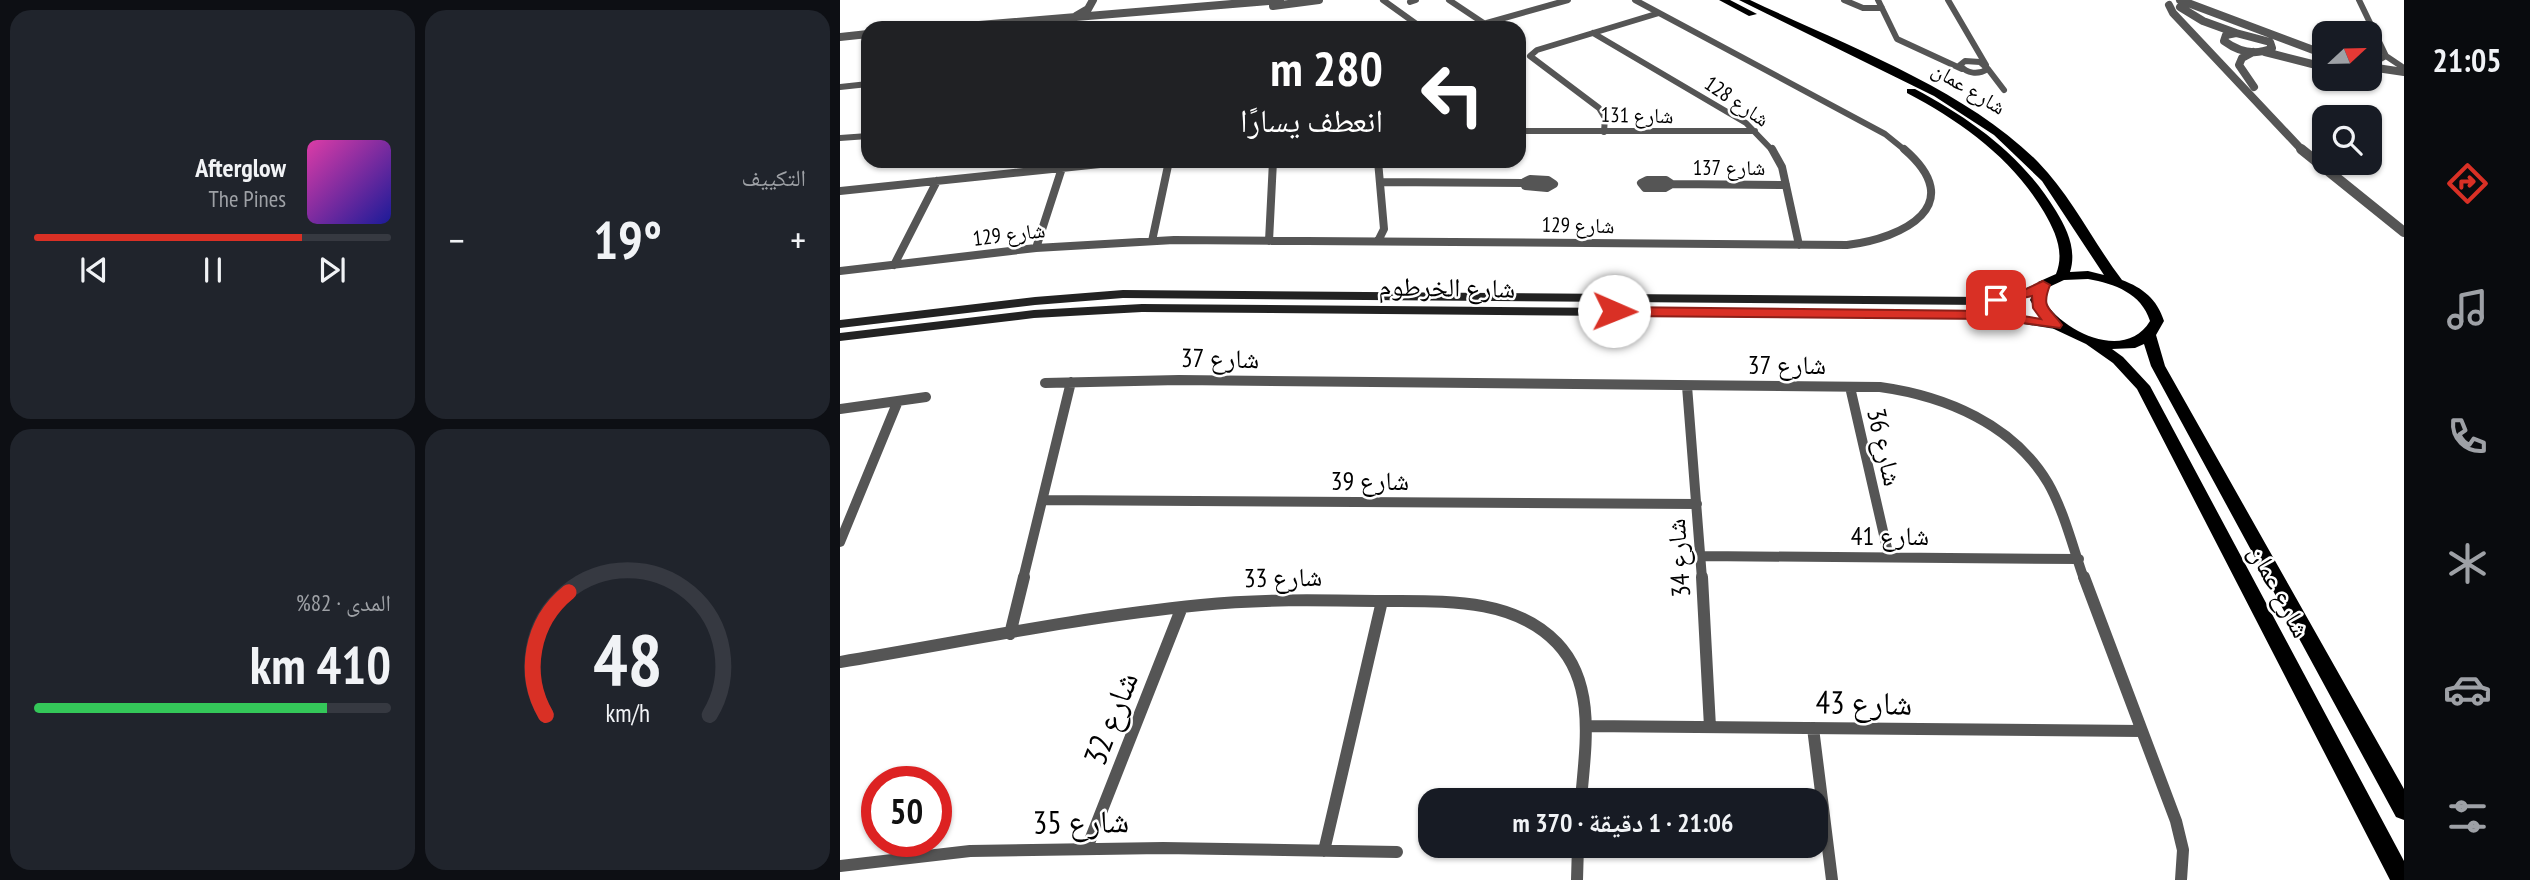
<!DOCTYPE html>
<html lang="ar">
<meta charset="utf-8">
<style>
:root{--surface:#171b24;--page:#20242c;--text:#f1f3f6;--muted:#9ea1a6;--line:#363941;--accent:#d93025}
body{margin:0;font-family:"PT Sans Narrow","Noto Naskh Arabic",sans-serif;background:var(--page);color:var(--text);direction:rtl;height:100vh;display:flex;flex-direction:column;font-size:26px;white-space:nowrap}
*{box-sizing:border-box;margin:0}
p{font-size:23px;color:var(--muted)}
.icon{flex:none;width:38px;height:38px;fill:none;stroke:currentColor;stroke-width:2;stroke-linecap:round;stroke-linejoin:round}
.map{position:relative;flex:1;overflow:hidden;direction:ltr}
.panel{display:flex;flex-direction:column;gap:10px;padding:10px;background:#0d0f14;width:840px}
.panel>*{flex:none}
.top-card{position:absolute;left:21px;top:21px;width:665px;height:147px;border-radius:21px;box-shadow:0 2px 5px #0004;direction:rtl;background:#202124;color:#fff;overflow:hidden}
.needle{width:46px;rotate:68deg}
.controls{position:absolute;left:1472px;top:21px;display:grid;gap:14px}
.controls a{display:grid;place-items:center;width:70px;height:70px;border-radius:14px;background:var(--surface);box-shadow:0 2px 5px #0004;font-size:35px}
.speed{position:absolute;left:21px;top:766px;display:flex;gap:14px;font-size:35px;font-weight:700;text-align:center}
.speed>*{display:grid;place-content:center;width:91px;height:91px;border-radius:50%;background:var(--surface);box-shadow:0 2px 5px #0004;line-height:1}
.speed .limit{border:10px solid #d22;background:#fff;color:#111}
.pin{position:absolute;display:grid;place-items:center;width:60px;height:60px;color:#fff;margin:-30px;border-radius:14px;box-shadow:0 4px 10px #0006}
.me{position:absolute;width:77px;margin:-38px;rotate:91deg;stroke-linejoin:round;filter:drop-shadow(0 0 5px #0008)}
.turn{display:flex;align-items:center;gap:24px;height:147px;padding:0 28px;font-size:32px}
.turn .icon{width:91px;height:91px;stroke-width:2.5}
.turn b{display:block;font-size:49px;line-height:60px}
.big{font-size:52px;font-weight:800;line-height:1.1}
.panel .card{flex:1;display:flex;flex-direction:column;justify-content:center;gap:10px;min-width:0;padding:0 24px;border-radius:21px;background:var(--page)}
.panel .dial{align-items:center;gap:0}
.dial svg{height:182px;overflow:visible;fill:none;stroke:var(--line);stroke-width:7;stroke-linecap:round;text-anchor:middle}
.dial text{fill:var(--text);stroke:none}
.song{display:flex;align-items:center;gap:21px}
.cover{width:84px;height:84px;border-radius:10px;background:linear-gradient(135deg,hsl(320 70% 55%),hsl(240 70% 35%))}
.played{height:7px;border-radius:4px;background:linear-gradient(90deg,var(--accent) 75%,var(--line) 75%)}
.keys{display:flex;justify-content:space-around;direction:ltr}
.heat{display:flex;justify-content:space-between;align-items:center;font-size:38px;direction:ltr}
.charge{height:10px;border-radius:5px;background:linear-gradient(90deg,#34c759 82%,var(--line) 0)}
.panel .tiles{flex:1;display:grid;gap:10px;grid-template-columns:repeat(2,1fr)}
.trip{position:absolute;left:578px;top:788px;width:410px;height:70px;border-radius:21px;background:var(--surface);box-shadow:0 2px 5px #0004;font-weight:800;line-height:70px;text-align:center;direction:rtl}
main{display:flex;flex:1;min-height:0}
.tab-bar{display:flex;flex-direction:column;width:126px;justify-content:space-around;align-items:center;background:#090b0e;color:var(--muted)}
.tab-bar .icon{width:49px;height:49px}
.tab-bar .on{color:var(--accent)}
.tab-bar b{font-size:32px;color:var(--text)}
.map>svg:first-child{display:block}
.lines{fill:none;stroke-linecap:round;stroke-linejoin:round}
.minor-far3{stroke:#555;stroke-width:6}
.minor-far2{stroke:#555;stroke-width:8}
.minor-far1{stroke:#555;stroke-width:10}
.minor{stroke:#555;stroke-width:12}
.tertiary-far1{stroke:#555;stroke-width:8}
.tertiary{stroke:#555;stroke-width:10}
.secondary{fill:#222;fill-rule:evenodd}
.primary{fill:#000;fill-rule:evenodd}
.route{fill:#d93025;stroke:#8d1f18;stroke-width:2}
.labels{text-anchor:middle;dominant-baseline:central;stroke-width:5;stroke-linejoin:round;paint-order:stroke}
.far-street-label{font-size:21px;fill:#000;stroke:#fff}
.street-label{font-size:26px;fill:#000;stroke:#fff}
.near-street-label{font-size:32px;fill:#000;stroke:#fff}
</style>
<main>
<nav class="tab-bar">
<b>21:05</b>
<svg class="icon on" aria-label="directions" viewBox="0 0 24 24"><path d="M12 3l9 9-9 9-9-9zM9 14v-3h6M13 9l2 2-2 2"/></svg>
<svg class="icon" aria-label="music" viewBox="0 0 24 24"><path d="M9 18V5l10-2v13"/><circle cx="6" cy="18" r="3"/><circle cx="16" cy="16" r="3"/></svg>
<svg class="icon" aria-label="phone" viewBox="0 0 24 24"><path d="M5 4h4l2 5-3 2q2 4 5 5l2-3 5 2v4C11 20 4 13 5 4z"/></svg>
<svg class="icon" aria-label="climate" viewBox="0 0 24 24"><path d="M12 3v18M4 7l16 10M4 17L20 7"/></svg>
<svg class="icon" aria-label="car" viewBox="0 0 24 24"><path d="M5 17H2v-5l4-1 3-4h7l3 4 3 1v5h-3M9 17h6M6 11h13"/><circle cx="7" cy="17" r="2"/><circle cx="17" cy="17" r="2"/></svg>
<svg class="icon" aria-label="filters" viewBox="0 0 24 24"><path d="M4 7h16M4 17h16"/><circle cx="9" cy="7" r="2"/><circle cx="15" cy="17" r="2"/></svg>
</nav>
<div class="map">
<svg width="1564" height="880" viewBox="0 0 1564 880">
<rect width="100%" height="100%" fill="#fff"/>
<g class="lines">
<path class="minor-far3" d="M543 0 582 28
M609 0 645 24
M795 0 1045 134 1066 151
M1004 0 1023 8H1042
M1038 0 1057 39 1122 69
M1108 0 1146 65
M1519 0 1546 56 1564 68
M570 2 576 0
M551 28 574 23
M629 28 728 0
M753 33 906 123 933 151
M1125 61 1140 62 1148 69C1138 75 1127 74 1120 65Z
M1530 65 1546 56
M1148 69 1164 90
M0 87 28 84
M679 131H915
M764 132 765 118 759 108 690 56 697 50 819 13
M0 138 28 136"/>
<path class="minor-far2" d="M932 149 942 167 959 245
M538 161 544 229 538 241
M690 179 708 180 714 184 707 188 685 186 684 182Z
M807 180H826L832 184 825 188H805L801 183Z
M540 182 683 183
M832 184 946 185
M0 191 289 161
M312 241 329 161
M429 241 433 161
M196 248 222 168
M54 265 97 181
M0 271 196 248 334 240 1007 245C1064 238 1129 205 1064 149"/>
<path class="minor-far1" d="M205 383 339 380 1040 387C1105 396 1173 424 1208 483 1224 511 1233 548 1244 579
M847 386 862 579
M1010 387 1049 557
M0 409 86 397
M203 500 857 504
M0 542 58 401
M861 556 1239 559
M183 579 231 382"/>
<path class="minor" d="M862 577 870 727
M1244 577 1336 821 1343 850 1341 880
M170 634 184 577
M0 662C120 642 240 617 361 605 420 599 478 600 536 601 597 602 671 595 717 643 757 685 745 748 741 800
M746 726 1302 731
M973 728 992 880
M247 848 342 607
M484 851 542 601
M0 866 130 851 323 848 557 852
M737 880 738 845"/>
<path class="tertiary-far1" d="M1340 0 1484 54
M1329 5 1333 13 1463 151
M433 6 479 0
M1340 7 1363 21 1396 33
M236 16 248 9 253 0
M103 28 440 0
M1396 33 1430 42 1432 48C1415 56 1399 52 1384 41L1386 35Z
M0 37 28 34
M1413 52 1402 58 1399 65 1414 87
M1425 52 1484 67
M1530 67 1564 72"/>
<path class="tertiary" d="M1461 149 1564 232"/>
<path class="secondary" d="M1203 281 1209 285 1207 288 1182 299 1144 305 283 298 195 305 0 328V320L195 297 283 290 1144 297 1175 293Z
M302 304 1152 311 1215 321 1221 325 1215 329 1152 319 302 312 194 318 0 341V333L194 310Z"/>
<path class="primary" d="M879 0H890L917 14 909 16Z
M899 0H910C1003 44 1126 89 1198 162 1232 197 1253 242 1282 280 1303 288 1317 299 1324 321L1316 335 1325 366 1564 789V820L1556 817 1311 366 1304 344 1295 348 1272 349 1283 357 1310 386 1564 861V880H1550L1297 389 1273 363 1246 344 1214 329 1200 317 1190 300 1198 282 1216 274C1225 252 1215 231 1204 212 1172 158 1122 122 1067 93V89H1075C1131 119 1182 155 1216 211 1227 229 1237 250 1230 272L1248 271 1264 275 1202 181 1154 135 1094 96ZM1248 279C1275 284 1301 293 1310 321 1286 362 1222 332 1204 300L1209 287 1224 280Z"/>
</g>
<path class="route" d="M1203 281 1210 285C1201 308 1209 307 1222 325L1220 328 1152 319 774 316 767 311 774 307 1152 311 1201 319 1193 308 1192 296 1156 304 1149 300 1151 297 1184 290Z"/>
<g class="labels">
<g class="far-street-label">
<text transform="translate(1129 88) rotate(31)">شارع عمان</text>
<text transform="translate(897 101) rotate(34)">شارع 128</text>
<text transform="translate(797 115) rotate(1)">شارع 131</text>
<text x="889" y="167">شارع 137</text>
<text transform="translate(738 225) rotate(1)">شارع 129</text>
<text transform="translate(169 234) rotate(-7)">شارع 129</text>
</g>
<g class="street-label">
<text transform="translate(607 287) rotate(1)">شارع الخرطوم</text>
<text transform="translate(380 358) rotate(1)">شارع 37</text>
<text x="947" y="364">شارع 37</text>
<text transform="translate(1045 447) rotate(77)">شارع 36</text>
<text x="530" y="480">شارع 39</text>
<text x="1050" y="535">شارع 41</text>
<text transform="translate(838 558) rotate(-94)">شارع 34</text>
<text transform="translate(443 577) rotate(-1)">شارع 33</text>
<text transform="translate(1440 591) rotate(62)">شارع عمان</text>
</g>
<g class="near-street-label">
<text transform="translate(1024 702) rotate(1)">شارع 43</text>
<text transform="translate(270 718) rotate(-69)">شارع 32</text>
<text transform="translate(241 821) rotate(-1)">شارع 35</text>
</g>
</g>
</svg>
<div class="controls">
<a><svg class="needle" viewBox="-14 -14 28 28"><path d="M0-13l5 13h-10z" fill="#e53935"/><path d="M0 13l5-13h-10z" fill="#9ea1a6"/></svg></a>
<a><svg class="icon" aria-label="search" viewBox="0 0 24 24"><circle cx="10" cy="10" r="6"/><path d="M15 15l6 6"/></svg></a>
</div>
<div class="speed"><div class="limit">50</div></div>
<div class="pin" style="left:1156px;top:300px;background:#d93025"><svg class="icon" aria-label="arrive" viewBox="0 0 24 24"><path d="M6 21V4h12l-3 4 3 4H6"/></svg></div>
<svg class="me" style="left:774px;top:311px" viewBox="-20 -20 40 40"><circle r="19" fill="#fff"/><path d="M0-13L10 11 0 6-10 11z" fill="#d93025"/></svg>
<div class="trip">21:06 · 1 دقيقة · 370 m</div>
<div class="top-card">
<div class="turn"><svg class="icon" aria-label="left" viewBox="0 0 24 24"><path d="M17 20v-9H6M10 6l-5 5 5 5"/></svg><div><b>280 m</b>انعطف يسارًا</div></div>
</div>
</div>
<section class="panel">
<div class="tiles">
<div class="card"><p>التكييف</p>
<div class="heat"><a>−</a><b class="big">19°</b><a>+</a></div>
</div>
<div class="card">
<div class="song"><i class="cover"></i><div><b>Afterglow</b><p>The Pines</p></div></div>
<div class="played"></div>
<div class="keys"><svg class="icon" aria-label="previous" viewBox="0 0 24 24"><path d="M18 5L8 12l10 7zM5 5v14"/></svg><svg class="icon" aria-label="pause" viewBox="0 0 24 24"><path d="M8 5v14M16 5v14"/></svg><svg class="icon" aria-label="next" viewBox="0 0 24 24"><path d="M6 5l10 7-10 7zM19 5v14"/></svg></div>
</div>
<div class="card dial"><svg viewBox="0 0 100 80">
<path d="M14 69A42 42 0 1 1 86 69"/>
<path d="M14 69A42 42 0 0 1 24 15" stroke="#d93025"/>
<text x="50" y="56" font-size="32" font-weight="700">48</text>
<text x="50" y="72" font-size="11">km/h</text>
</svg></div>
<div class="card"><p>المدى · 82%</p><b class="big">410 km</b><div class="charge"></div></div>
</div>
</section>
</main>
